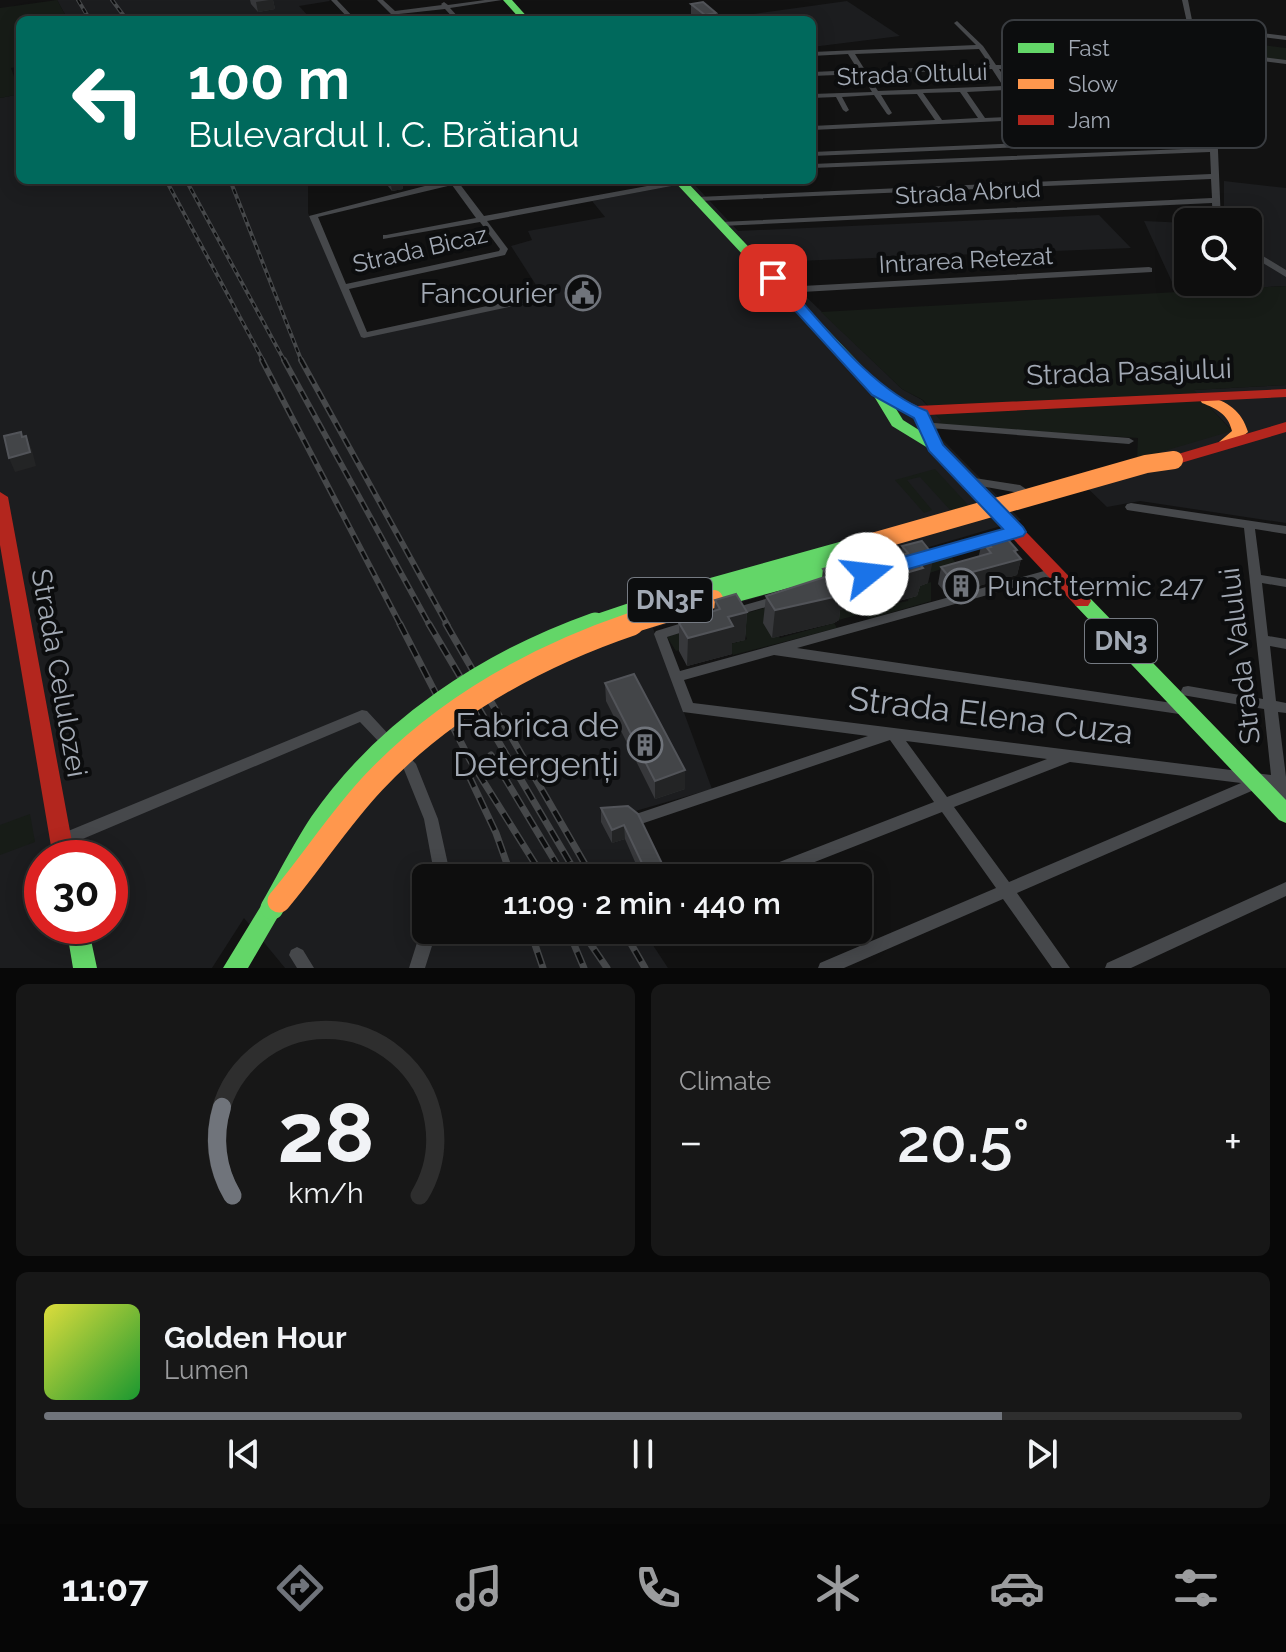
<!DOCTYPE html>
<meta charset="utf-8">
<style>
:root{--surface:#0e0e0e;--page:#171717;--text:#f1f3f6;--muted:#9b9c9e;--line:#2e2e2e;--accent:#70747b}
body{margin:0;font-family:Raleway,sans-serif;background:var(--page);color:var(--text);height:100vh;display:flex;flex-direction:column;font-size:30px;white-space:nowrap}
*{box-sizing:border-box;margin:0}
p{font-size:26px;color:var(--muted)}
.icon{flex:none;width:44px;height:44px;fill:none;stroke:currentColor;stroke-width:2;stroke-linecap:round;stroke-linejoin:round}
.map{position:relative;height:968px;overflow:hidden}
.details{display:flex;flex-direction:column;gap:16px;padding:16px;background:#080808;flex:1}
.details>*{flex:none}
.hud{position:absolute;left:16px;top:16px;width:800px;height:168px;border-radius:12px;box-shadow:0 4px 20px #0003,0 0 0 2px var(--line);background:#00695c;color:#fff;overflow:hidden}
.fabs{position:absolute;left:1174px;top:208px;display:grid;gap:16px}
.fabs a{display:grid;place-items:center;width:88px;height:88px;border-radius:12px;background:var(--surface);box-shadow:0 4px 20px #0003,0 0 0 2px var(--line);font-size:40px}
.speed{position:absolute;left:24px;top:840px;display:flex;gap:16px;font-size:40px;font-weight:700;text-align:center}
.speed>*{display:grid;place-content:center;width:104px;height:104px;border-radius:50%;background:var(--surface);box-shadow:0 4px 20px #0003,0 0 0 2px var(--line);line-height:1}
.speed .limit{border:12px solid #d22;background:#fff;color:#111}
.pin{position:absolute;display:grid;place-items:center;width:68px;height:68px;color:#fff;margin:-34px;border-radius:16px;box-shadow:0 4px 12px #0006}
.me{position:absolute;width:88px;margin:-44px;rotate:74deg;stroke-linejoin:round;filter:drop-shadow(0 0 6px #0008)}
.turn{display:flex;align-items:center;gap:28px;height:168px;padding:0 40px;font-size:36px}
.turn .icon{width:104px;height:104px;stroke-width:2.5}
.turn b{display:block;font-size:56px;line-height:68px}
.big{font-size:60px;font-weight:600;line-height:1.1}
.details .card{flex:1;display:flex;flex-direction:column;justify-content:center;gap:12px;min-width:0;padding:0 28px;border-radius:12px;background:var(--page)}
.details .dial{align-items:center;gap:0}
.dial svg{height:208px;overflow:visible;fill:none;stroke:var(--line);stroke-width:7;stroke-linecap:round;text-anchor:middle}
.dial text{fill:var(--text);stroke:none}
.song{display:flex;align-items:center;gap:24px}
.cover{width:96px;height:96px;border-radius:12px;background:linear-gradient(135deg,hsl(60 70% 55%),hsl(130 70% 35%))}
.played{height:8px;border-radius:4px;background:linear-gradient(90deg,var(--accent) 80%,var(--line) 80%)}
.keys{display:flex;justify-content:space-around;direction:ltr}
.heat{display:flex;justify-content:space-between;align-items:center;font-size:44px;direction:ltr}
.details .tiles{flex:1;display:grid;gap:16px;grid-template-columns:1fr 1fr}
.card:last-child{grid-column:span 2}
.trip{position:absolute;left:412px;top:864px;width:460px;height:80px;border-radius:12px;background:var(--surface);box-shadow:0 4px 20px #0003,0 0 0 2px var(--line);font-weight:600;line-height:80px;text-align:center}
.tab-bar{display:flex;height:128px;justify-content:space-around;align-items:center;background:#060606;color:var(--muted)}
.tab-bar .icon{width:56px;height:56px}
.tab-bar .on{color:var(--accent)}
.tab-bar b{font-size:36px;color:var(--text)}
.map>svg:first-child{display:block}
.built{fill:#1c1d1f;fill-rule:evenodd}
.green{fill:#171c17}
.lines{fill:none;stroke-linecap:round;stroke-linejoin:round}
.street{fill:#46484b;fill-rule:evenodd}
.fast{fill:#63d668;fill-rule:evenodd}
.slow{fill:#ff974d;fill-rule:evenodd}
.jam{fill:#b3261e;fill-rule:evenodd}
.rail-far2-casing{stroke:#46484a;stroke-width:4}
.rail-far1-casing{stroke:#46484a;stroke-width:6}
.rail-casing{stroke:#46484a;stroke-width:7}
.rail-far2{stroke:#0c0d0e;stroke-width:2;stroke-dasharray:5;stroke-linecap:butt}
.rail-far1{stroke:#0c0d0e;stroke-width:3;stroke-dasharray:9;stroke-linecap:butt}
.rail{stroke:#0c0d0e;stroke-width:4;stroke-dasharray:12;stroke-linecap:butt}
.fast-bridge-far1{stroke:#63d668;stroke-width:18}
.fast-bridge{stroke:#63d668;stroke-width:23}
.slow-bridge-far1{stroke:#ff974d;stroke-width:18}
.slow-bridge{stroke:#ff974d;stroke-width:23}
.wall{fill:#37383b}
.shaded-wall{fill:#232425}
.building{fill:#434548;stroke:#525459;stroke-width:2}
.route{fill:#1a73e8;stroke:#114b97;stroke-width:2}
.labels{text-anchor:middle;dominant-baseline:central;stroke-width:8;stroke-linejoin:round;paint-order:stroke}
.far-street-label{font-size:24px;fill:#a2a9b4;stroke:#0c0d0e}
.shield{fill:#0c0d0e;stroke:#757a82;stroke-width:2}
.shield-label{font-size:26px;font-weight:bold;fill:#a2a9b4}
.poi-label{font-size:28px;fill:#a2a9b4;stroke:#0c0d0e;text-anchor:end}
.street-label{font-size:28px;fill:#a2a9b4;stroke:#0c0d0e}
.near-street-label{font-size:34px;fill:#a2a9b4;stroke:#0c0d0e}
.near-poi-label{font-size:34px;fill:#a2a9b4;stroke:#0c0d0e;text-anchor:end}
.key{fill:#0c0d0e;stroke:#393c40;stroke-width:2}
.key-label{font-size:22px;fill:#a2a9b4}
</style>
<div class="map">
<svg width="1286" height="968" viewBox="0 0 1286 968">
<rect width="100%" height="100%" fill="#121212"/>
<path class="built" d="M57 0H329L330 1 299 6 312 20H68Z
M847 1 900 36 812 47V20H710Z
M20 94V180L308 182V213L362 337 545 299 511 246 532 240 528 231 605 217 592 201 692 182 738 231 1099 215 1131 248 770 262 902 389 922 400 942 421 936 433 1021 520 653 628 712 789 632 812 662 878H426V930H643L668 968H285L244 918 212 968H0V98ZM42 858H110V926H42Z
M1224 181 1286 188V286L1211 290V287L1172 282 1144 221 1188 223V282H1248V222H1224Z
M1286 385V523L1140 501 1107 507 1076 477 1232 430 1193 390Z"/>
<path class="green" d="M57 0 68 20H20V66L11 68 20 94 0 98V8Z
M1198 37 1286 48V61L1201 50Z
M1286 286V385L1194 390 1232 431 1137 459 1138 438 938 425 941 421 923 400 902 389 821 312Z
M935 469 969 506 951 511 920 477 907 480 932 510 924 513 895 480Z
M948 553 957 564 865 594 877 607 908 601 911 588 931 582V601L869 619 864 613 839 620 833 612 852 606 850 601 778 636 780 638 834 623 837 628 733 655 727 645 747 639 745 634 676 651 667 637Z
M30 814 35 842 0 855V825Z"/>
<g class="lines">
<path class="street" d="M331 0H337L356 20H350Z
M377 0H383L395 11 442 5 441 4 444 2 448 5 485 0H502L450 8 461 20H455L445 9 399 14 402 20H398L395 17 364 20 391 14Z
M1182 0H1188L1193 25 1286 36V40L1194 28 1199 49 1286 60V64L1200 53 1217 127 1221 222H1213L1212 203 721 226 717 224 721 222 1212 198 1211 179 698 201 694 199 698 197 1211 174 1210 152 812 168V164L1210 148V139L812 156V152L1210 135V129L1031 124 1026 120 812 130V126L935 120 917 94 881 95 892 113 889 115 887 114 874 95 842 97 849 110 846 112 843 110 836 97 812 98V94L872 92 861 74 812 76V72L858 70 848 54 812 56V52L976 45 954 23 957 21 983 46 996 65 1197 68ZM979 49 990 65 865 70 855 54ZM992 69 1003 86 878 91 867 74ZM999 69 1198 72 1201 90 1010 86ZM1006 90 1021 112 1023 113 1026 111 1025 109 1206 112 1209 125 1033 120 1028 116 985 118 967 92ZM1013 90 1202 94 1205 108 1022 105ZM960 92 978 118 942 120 923 93Z
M448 180H467L459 183 484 216 680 180 686 182 682 184 487 221 508 249 505 255 349 289 367 332 538 295 542 298 541 300 364 338 361 337 309 216ZM452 185 476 218 386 235H383V239L480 222 500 249 499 251 346 284 318 217Z
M1248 247 1286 270V277L1248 254Z
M1149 267 1152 268V272L784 293 780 290 784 287Z
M934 423 1129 438 1134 441 1129 444 930 428 929 426 930 424Z
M968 477 1020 485 1026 489 1020 493 964 483 963 481Z
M1131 503 1286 526V534L1255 529 1261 575 1286 579V587L1262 583 1268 636 1286 639V649L1270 646 1276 701 1286 703V713L1278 712 1286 777V811L1282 812 1277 810 1273 787 1263 786 1017 893 1070 968H1052L1003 899 844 968H818L820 963 996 888 942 812 774 878H748L751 873 934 802 890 740 638 825 633 823 631 819 633 815 868 736 683 712 654 634 656 631 692 620 696 622 698 625 696 628 667 637 680 671 1055 568 1059 569 1061 572 1059 575 797 648 1186 705 1191 706 1193 710 1191 714 1186 715 774 655 684 680 693 703 1271 775 1264 709 1188 696 1183 695 1181 691 1183 687 1188 686 1263 699 1244 528 1127 510 1125 507 1127 504ZM906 741 1047 759 947 797ZM1070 762 1241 783 1009 882 954 807Z
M1016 528 1020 529 1022 532 1020 535 920 563 916 562 914 559 916 556Z
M884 566 888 567 890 570 888 573 843 585 839 584 837 581 839 578Z
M776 596 780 597 782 600 780 603 731 617 727 616 725 613 727 610Z
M362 710 367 711 416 764 438 819 451 878H435L424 819 403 767 360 722 66 846 61 847 56 846 54 841 56 836Z
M1286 882V896L1131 968H1105L1107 963Z
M426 924V930H437L425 968H409L421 930 423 925Z
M297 947 303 950 314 968H297L289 955 291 950Z"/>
<path class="fast" d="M503 0H512L530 20H521Z
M673 180H685L883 388 903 420 938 442 941 445 938 448H928L892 426 872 393Z
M1082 595 1088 596 1286 800V823L1279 820 1076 606 1073 601 1076 596Z
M272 898 280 901 283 908 248 968H223L264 901Z
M66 926H88L97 968H73Z"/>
<path class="slow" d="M1207 396C1227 401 1242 411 1248 432L1232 445H1222L1219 442 1232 431C1228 414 1217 409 1202 403L1200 400 1202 397Z"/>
<path class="jam" d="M878 387 917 406 1286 389V397L928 415 942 445 1088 596 1091 601 1088 606H1076L930 450 915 418 873 394 871 391Z
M1286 422V432L1174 465 1166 460 1168 457Z
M0 492 8 497 75 858H53L0 545Z"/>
<g class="rail-far2-casing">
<path id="rail-far2" d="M78 0 90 20
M112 0 127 20
M166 180 264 362
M186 180 285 362
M230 180 302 362"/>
</g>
<g class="rail-far1-casing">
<path id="rail-far1" d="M262 360 401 626
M284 360 430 626
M301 360 448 626"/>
</g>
<g class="rail-casing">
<path id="rail" d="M400 624 470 760 544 878
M429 624 579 878
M446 624 593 878
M491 755 565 878
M469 776 496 833 512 878
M530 930 543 968
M568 930 584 968
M581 930 607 968
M623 930 645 968"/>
</g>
<use href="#rail-far2" class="rail-far2"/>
<use href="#rail-far1" class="rail-far1"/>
<use href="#rail" class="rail"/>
<path class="fast-bridge-far1" d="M714 599 843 564
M589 626 672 598 848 549"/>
<path class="fast-bridge" d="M272 908C288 880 303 850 321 823 386 729 488 662 595 624"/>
<path class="slow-bridge-far1" d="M848 549 1146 464 1174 460
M626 626 714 599"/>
<path class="slow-bridge" d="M279 901C312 862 339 819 374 782 445 707 535 657 632 624"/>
</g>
<path class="wall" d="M250 0H273L275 9 258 12 251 4Z
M691 4 716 13V20H691Z
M383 180H402L403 189 392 191Z
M983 538 1017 550 1016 554 1021 559 1017 575 947 595 938 584 941 567 980 556 979 555Z
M902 546 928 583 920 586 917 596 877 607 867 593 871 566 901 556Z
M823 569 855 579 851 607 840 610 839 620 834 623 772 638 763 623 766 596 822 578Z
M715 600 747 612 745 640 732 643V654L687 666 679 651V623L714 611Z
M605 683 685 789 655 799 606 701Z
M628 806 669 878H642L625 839 612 843 601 822V808Z"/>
<path class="shaded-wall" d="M269 0H273L275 9 258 12 256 2Z
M716 13V20H705V15Z
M390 180H402L403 189 392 191Z
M26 436 32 450 36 466 15 472 9 458Z
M1017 550 1014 561 1021 559 1017 575 947 595 950 578Z
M934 556 928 583 920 586 917 596 877 607 882 580 917 561Z
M855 579 851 607 840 610 839 620 834 623 772 638 775 610 837 584Z
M747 612 745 640 732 643V654L687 666 688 638 728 617Z
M685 770V789L655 799V781Z
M624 825 625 839 612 843V830Z"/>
<path class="building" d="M703 2 716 13 705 15 691 4Z
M21 432 22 437 26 436 30 452 9 458 4 436Z
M1002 533 1017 550 1014 551 1021 559 950 578 941 567 991 553 987 548 991 547 983 538Z
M922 541 934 556 917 561 923 568 882 580 871 566 908 553 902 546Z
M843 563 855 579 837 584 843 592 838 596 775 610 766 596 828 576 823 569Z
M736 594 747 612 728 617 733 626 688 638 679 623 720 609 715 600Z
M634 674 685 770 655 781 605 683Z
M628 806 638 814 669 878H649L624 825 612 830 601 808Z"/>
<path class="route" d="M773 274 778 275C819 319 871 390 927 411L943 445 1023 527 1026 532 1023 536 867 581 860 579 857 574 860 569 1003 529 929 451 914 418 872 395 768 281 766 278Z"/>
<defs>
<g id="civic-ring" transform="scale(1.8)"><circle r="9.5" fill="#0c0d0e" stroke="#70747b" stroke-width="1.5"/><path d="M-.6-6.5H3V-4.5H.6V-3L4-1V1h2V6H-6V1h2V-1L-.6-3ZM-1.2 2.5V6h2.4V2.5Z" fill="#70747b"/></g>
<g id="building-ring" transform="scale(1.8)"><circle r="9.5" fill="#0c0d0e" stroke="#70747b" stroke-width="1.5"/><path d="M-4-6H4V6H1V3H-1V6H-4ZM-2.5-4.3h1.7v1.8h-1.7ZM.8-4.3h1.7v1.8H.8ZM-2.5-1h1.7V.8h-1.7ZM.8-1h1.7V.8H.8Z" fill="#70747b"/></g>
</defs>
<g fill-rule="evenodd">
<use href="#civic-ring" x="583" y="293"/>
<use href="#building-ring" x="961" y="586"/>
<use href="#building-ring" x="645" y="745"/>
</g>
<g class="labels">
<g class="far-street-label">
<text transform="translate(912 74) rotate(-2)">Strada Oltului</text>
<text transform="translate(968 192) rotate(-3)">Strada Abrud</text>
<text transform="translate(420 249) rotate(-13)">Strada Bicaz</text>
<text transform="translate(966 260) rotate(-3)">Intrarea Retezat</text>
</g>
<g class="shield">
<rect x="628" y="578" width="84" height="44" rx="6"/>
<rect x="1085" y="619" width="72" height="44" rx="6"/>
</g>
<g class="shield-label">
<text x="670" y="600">DN3F</text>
<text x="1121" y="641">DN3</text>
</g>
<g class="poi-label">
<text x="557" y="293">Fancourier</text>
<text x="987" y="586" text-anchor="start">Punct termic 247</text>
</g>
<g class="street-label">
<text transform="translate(1129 372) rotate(-2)">Strada Pasajului</text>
<text transform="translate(1240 656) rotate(-97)">Strada Valului</text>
<text transform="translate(59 673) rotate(80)">Strada Celulozei</text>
</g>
<g class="near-street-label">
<text transform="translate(991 715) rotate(7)">Strada Elena Cuza</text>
</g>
<g class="near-poi-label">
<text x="619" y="725">Fabrica de<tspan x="619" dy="39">Detergenți</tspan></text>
</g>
</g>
<rect x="1002" y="20" width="264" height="128" rx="12" class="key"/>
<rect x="1018" y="43" width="36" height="10" fill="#63d668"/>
<rect x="1018" y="79" width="36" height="10" fill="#ff974d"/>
<rect x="1018" y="115" width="36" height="10" fill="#b3261e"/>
<g class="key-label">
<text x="1068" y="56">Fast</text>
<text x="1068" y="92">Slow</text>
<text x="1068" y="128">Jam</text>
</g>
</svg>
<div class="fabs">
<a><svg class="icon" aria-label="search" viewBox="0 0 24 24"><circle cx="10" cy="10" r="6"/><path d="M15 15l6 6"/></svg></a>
</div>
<div class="speed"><div class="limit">30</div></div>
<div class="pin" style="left:773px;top:278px;background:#d93025"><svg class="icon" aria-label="arrive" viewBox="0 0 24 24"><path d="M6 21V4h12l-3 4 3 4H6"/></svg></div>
<svg class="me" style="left:867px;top:574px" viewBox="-20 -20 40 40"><circle r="19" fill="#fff"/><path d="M0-13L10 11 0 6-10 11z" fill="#1a73e8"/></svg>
<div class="trip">11:09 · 2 min · 440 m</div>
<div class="hud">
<div class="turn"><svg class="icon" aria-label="left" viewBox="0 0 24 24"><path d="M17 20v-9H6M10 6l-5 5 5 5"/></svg><div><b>100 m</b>Bulevardul I. C. Brătianu</div></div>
</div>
</div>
<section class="details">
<div class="tiles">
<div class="card dial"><svg viewBox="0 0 100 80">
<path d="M14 69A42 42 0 1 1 86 69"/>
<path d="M14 69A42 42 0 0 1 10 35" stroke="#70747b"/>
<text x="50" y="56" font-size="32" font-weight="700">28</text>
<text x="50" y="72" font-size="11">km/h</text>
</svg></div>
<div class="card"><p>Climate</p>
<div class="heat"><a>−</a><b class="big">20.5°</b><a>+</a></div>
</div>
<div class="card">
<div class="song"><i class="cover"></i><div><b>Golden Hour</b><p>Lumen</p></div></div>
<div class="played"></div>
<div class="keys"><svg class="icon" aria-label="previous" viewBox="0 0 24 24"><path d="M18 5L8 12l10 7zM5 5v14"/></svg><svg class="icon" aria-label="pause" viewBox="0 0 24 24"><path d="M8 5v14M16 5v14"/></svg><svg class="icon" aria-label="next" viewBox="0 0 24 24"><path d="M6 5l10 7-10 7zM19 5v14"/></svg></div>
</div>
</div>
</section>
<nav class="tab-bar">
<b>11:07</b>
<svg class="icon on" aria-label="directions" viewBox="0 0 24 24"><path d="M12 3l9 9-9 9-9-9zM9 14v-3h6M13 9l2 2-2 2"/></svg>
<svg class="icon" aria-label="music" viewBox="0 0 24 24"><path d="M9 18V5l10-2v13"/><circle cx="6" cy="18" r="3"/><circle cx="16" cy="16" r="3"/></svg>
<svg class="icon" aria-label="phone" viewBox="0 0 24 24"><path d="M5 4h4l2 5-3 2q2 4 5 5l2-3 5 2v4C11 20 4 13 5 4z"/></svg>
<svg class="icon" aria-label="climate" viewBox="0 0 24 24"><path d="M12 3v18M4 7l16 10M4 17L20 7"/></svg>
<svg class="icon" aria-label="car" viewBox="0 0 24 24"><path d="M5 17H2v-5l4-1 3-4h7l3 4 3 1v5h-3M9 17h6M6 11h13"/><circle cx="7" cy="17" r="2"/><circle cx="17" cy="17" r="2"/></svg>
<svg class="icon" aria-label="filters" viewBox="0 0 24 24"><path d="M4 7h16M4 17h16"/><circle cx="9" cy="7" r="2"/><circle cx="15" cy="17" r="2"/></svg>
</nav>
